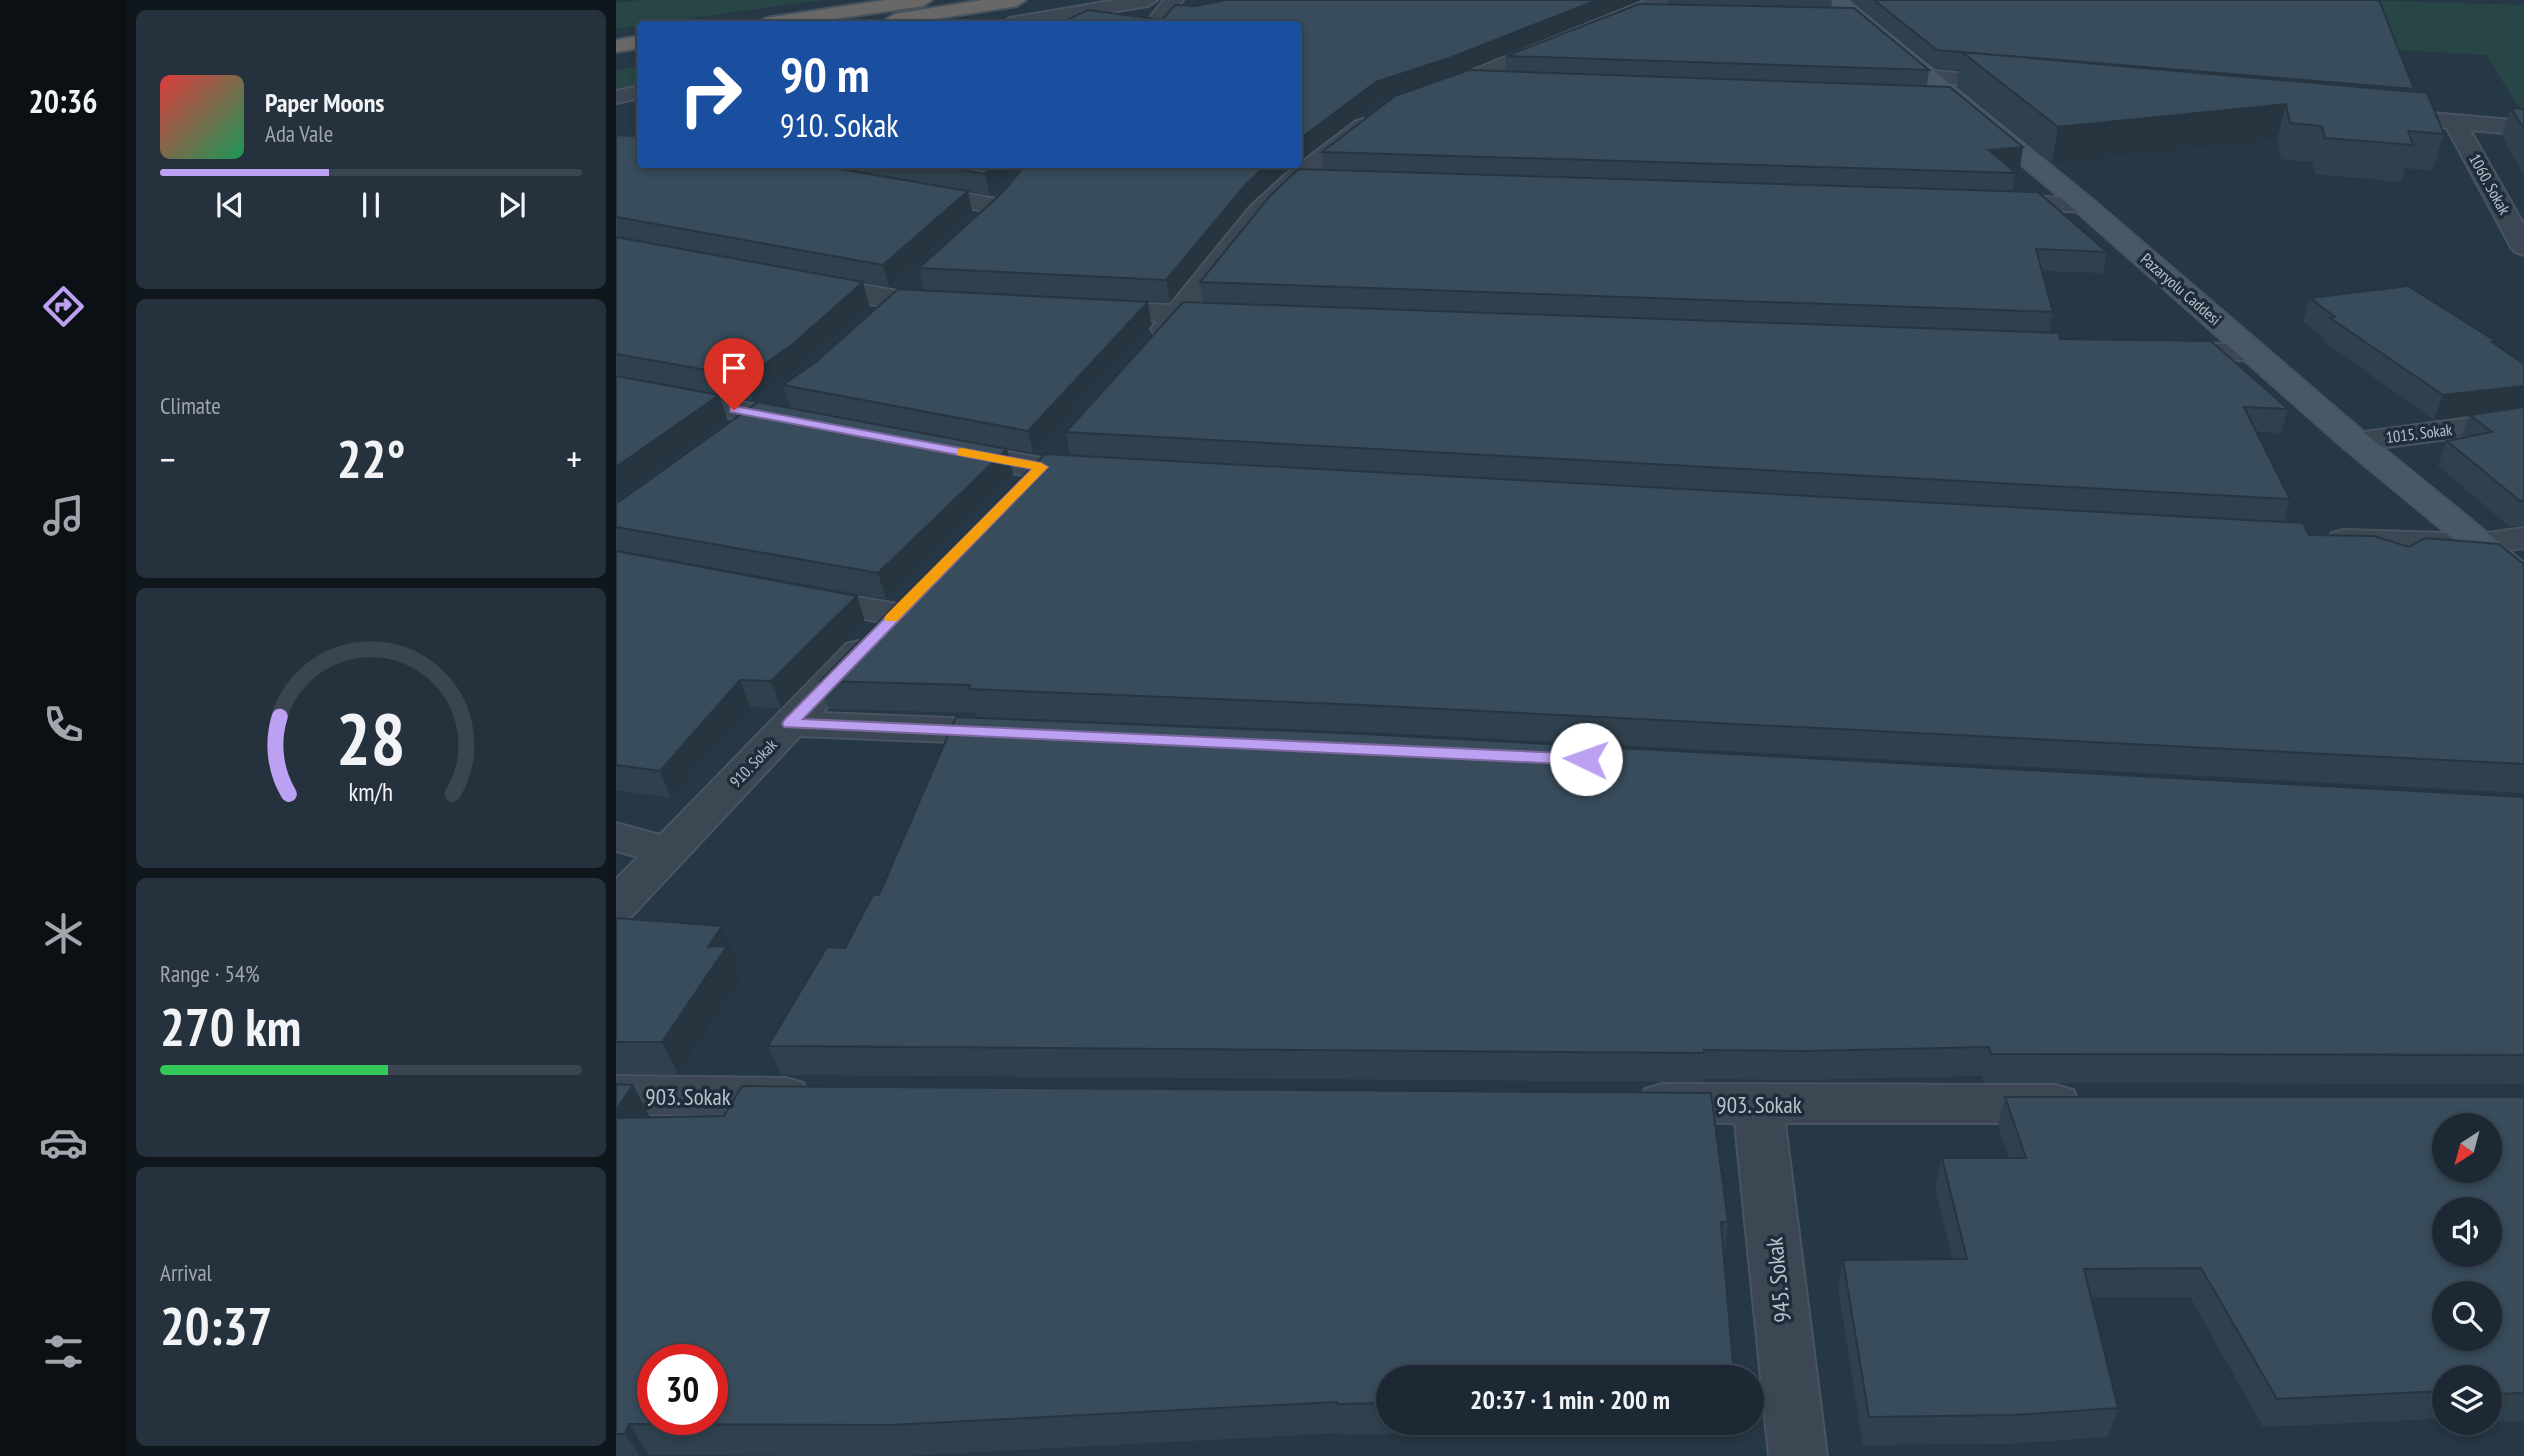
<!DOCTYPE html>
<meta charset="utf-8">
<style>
:root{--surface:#1c2934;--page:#25313c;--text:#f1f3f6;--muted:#a0a6ac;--line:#3a454f;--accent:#bca0f2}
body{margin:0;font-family:"PT Sans Narrow",sans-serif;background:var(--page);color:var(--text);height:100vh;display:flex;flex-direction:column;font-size:26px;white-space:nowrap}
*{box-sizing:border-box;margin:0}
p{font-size:23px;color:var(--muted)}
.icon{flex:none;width:38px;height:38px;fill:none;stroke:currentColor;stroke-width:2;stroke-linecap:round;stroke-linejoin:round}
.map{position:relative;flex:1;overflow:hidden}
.details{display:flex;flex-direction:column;gap:10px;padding:10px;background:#0f171d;width:490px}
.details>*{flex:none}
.guide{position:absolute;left:21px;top:21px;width:665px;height:147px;border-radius:7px;box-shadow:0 4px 10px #0003,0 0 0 2px var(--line);background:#1a4fa0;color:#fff;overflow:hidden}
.needle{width:46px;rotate:216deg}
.buttons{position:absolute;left:1816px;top:1113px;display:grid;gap:14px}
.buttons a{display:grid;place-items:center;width:70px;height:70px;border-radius:50%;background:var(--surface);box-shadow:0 4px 10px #0003,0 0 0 2px var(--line);font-size:35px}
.speed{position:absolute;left:21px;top:1344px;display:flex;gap:14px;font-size:35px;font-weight:700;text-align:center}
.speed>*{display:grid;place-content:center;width:91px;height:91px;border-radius:50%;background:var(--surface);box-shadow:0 4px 10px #0003,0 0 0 2px var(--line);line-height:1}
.speed .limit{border:10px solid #d22;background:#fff;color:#111}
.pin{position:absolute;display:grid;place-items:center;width:60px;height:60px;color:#fff;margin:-72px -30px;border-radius:50% 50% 50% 0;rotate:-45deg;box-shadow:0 0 7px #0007}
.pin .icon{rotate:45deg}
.me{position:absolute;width:77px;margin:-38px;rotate:273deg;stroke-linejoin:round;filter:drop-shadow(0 0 5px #0008)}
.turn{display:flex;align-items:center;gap:24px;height:147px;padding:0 28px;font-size:32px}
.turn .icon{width:91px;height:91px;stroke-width:2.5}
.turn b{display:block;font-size:49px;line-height:60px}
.big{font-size:52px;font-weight:700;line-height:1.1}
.details .tile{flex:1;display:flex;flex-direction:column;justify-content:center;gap:10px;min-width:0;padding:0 24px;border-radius:10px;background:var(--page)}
.details .dial{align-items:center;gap:0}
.dial svg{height:182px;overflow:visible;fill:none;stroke:var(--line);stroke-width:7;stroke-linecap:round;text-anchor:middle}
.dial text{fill:var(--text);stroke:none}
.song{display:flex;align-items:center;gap:21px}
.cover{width:84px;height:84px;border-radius:10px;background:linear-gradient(135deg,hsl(0 70% 55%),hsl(150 70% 35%))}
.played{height:7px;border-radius:4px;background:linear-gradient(90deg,var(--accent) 40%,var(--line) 40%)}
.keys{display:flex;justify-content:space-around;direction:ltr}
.heat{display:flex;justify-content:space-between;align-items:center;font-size:38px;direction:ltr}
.charge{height:10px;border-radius:5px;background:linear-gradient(90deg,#34c759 54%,var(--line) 0)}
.trip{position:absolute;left:760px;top:1365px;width:388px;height:70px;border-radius:35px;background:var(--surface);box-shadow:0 4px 10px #0003,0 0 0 2px var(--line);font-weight:700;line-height:70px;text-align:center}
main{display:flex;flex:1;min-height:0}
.dock{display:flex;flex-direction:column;width:126px;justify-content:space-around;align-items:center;background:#0b1015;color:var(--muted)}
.dock .icon{width:49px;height:49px}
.dock .active{color:var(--accent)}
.dock b{font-size:32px;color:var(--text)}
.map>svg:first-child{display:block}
.green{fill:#284645}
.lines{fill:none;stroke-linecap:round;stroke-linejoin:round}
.minor-casing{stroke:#485460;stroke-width:4}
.tertiary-casing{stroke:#485460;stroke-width:4}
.secondary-casing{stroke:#485460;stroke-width:4}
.trunk-casing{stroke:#45535e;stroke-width:4}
.minor{fill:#3b4854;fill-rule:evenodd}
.tertiary{fill:#3b4854;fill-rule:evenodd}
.secondary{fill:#495867;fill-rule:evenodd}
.trunk{fill:#6a6866;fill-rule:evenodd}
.wall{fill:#30414e}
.shaded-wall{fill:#273540}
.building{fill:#384c5b;stroke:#273540;stroke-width:2;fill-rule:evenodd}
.route{fill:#bca0f2;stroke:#7a689d;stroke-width:2}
.slow{fill:#f59e0b}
.labels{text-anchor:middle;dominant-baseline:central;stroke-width:7;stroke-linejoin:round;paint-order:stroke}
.far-street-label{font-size:16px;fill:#b9c3cd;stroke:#1f2d3a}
.near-street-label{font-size:23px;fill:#b9c3cd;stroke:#1f2d3a}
</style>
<main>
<nav class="dock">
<b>20:36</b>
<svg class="icon active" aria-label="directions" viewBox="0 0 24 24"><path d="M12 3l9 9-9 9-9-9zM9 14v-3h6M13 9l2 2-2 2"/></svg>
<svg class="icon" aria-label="music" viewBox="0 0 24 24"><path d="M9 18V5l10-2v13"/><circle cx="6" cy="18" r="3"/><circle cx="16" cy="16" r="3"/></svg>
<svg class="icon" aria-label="phone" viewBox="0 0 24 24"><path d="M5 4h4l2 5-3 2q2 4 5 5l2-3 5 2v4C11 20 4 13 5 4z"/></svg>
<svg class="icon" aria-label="climate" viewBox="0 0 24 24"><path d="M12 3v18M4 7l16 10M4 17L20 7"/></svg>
<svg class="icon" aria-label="car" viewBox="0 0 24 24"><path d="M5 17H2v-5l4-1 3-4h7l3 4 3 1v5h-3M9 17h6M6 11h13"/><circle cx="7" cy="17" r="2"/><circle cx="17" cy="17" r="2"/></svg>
<svg class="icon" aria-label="filters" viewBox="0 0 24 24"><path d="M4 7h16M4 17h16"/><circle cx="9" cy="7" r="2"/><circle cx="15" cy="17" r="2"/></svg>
</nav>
<section class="details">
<div class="tile">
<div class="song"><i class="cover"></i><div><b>Paper Moons</b><p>Ada Vale</p></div></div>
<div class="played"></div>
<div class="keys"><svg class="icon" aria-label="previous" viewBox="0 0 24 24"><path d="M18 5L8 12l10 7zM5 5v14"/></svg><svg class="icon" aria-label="pause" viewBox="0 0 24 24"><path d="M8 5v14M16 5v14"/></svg><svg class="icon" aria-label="next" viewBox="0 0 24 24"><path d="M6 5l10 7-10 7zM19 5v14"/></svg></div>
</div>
<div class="tile"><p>Climate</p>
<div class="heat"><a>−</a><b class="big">22°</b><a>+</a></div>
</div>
<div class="tile dial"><svg viewBox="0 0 100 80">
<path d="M14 69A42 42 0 1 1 86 69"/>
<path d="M14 69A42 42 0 0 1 10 35" stroke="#bca0f2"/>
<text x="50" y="56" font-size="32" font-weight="700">28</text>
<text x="50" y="72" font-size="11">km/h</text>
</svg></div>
<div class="tile"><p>Range · 54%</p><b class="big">270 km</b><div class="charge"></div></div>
<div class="tile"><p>Arrival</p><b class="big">20:37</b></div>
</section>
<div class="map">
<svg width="1908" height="1456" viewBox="0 0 1908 1456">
<rect width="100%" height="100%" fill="#263745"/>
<path class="green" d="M25 0H205L0 29V3Z
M1748 0 1908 5V116L1870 55 1590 40Z
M24 66V85L0 90V70Z"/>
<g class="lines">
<g class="minor-casing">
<path id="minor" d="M548 0H567L548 24H529Z
M1031 0H1051L1042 10 831 94H817L813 90 817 86Z
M1310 70 1395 78 1402 80 1405 84 1402 88 1395 90 1303 80 1300 76 1303 72Z
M1769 109 1908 121V135L1854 130 1908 225V255L1899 252 1895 247 1831 128 1761 121 1758 116 1761 111Z
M748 119 756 121 759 126 756 131 685 185 653 216 581 307 618 310 622 316 618 322 608 324 569 322C559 334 555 339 539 335L535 329 541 321 473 316 469 310 473 304 483 302 554 305 635 206 669 175 740 121Z
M304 186 381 199 390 201 393 206 390 211 381 213 296 198 292 193 296 188Z
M1383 196 1468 198 1477 200 1480 205 1477 210 1468 212 1374 208 1371 203 1374 198Z
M198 276 281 291 334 295 338 301 334 307C295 316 228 299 189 290L185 284 189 278Z
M1557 342 1638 345 1648 347 1652 353 1648 359 1638 361 1547 356 1543 350 1547 344Z
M0 377 180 413 191 416 195 422 191 428 180 431 0 395Z
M342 443 425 458 481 462 486 469 481 476C440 486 373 469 331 459L327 452 331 445Z
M1908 528V548L1864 554 1728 550 1716 547 1711 540 1716 533 1728 530 1864 534Z
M192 588 292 606 297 614 292 622 279 625 180 605 175 598 180 591Z
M243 641 256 644 261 652 206 713 385 720 399 723 404 732 399 741 385 744 184 736 15 917 0 921V879L22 857 0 851V823L44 835 230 644Z
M0 1076 170 1078 187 1083 194 1097 187 1111 170 1116 0 1114Z
M1046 1084 1440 1085 1457 1090 1464 1104 1457 1118 1440 1123H1169L1211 1456H1153L1119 1123 1046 1122 1029 1117 1022 1103 1029 1089Z"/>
</g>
<g class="tertiary-casing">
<path id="tertiary" d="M500 0H541L532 6 424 24H384L394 18Z
M24 86V98L0 103V91Z
M1908 411V429L1740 451 1729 449 1725 442 1729 435 1740 433Z"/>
</g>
<g class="secondary-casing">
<path id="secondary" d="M1211 0H1231L1477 200 1751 435 1908 563V590L1896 587 1729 449 1459 210Z"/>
</g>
<g class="trunk-casing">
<path id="trunk" d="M270 0H316L307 6 184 24H140L150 18Z
M367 0H410L401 6 287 24H272L269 20 279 14Z
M24 36V48L0 52V40Z"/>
</g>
<use href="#minor" class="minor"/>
<use href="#tertiary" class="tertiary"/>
<use href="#secondary" class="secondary"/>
<use href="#trunk" class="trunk"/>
</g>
<path class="wall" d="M1051 0H1216L1215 7 1051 4Z
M1234 0H1763L1798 89V92L1828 134 1816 171 1789 168 1785 182 1699 174 1696 162 1665 159 1661 140 1436 163 1341 86 1343 70 1319 68Z
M890 56 1313 70 1311 86 1407 147 1404 167 1394 168 1400 173 1396 192 1491 252 1487 273 1426 271 1437 312 1433 333 1444 339 1672 409 1665 433 1641 432 1674 499 1667 522 1693 535 1908 563V793L750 732 360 717 359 713 213 709 204 681 454 456 450 432 587 303 584 282 707 170 706 152 890 71Z
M1895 108 1908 109V176L1886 136Z
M20 133 24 164H400L374 195 352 191 356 212 273 287 247 282 253 305 184 367 137 400 0 375V135L17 136Z
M667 173 633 204 554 302 308 290 303 268 387 192Z
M1694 298 1881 342 1880 345 1908 364V526L1894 527 1822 466 1831 441 1845 438 1853 416 1818 420 1707 341 1708 338 1687 321Z
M532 302 535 323 417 453 174 408 167 385Z
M391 449 397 474 270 599 0 550V502Z
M0 551 249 622 165 708 134 707 55 798 0 790Z
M1908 797V1084L1368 1083 1366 1076 1187 1080 1087 1079 1086 1082 165 1075 152 1046 229 948 263 895Z
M0 918 106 926 120 958 118 962 125 978 62 1074H0Z
M0 1084 34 1117 33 1118 1112 1222 1109 1254 772 1377V1423L981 1424 851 1432 726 1435 725 1433 288 1456 33 1455 32 1456H0Z
M1389 1097H1908V1421L1874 1422V1377H1829V1422H1821L1820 1419 1647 1427 1574 1297H1475L1502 1408 1492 1437 1390 1444 1247 1445 1222 1289 1227 1260 1337 1259 1319 1187 1326 1158H1393L1382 1126Z"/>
<path class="shaded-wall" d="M981 0H1024L837 76 761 101 682 161V140L760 82Z
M1670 104 1661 140 1436 163 1442 127Z
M1407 147 1404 167 1370 170 1373 150Z
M378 164H400L374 195 369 174Z
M652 164H678L667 173 633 204 554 302 550 280 631 183Z
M352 191 356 212 273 287 267 265Z
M247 282 253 305 184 367 137 400 130 377Z
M532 302 535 323 417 453 412 431Z
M1908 386V409L1818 420 1827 395Z
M103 395 111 418 0 499V467Z
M391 449 397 474 270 599 262 573Z
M241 596 249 622 165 708 155 681Z
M124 680 134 707 55 798 44 771Z
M106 926 120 958 118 962 125 978 62 1074 46 1042 92 947Z
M17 1085 34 1117 12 1151 0 1129V1110Z
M13 1424 33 1455 32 1456H24L9 1434Z"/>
<path class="building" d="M610 0H981L836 57 760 82 682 140V24H442L472 10 546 20 559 5 579 6Z
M1258 0H1763L1798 89 1321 50Z
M1023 4 1238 8 1313 70 890 56Z
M1346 52 1811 93 1828 134 1792 131 1797 145 1709 138 1706 126 1674 123 1670 104 1442 127Z
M853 70 1334 87 1407 147 1373 150 1400 173 706 152 779 96Z
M1895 108 1908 109V129Z
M24 124V164H195L352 191 267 265 0 217V135L17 136 20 133V126Z
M311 164H378L369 174Z
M410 164H652L631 183 550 280 303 268 387 192Z
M682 169 1422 192 1491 252 1420 249 1437 312 584 282 653 197Z
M0 237 247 282 177 344 130 377 0 354Z
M1792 286 1881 342H1876L1908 364V386L1827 395 1714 318 1719 317 1694 298Z
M282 289 532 302 412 431 167 385 201 361Z
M567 302 1443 333 1444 339 1595 341 1672 409 1628 407 1674 499 450 432Z
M0 376 103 395 0 467Z
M142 402 391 449 262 573 0 527V502L4 501Z
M1908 407V501H1904L1831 441 1876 432 1854 415Z
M429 454 1687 523 1693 535 1758 536 1793 547 1809 538 1883 544 1905 562 1908 563V764L747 705 352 689 354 685 204 681Z
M0 551 241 596 155 681 124 680 44 771 0 765Z
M340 717 747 734 1908 797V1055L1375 1054 1373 1047 1191 1051 1088 1050V1053L152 1046 211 947 229 948 257 895H263Z
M0 918 106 926 92 947 111 946 46 1042H0Z
M0 1084 17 1085 0 1110Z
M126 1086 1095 1093 1112 1222H1105L1118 1377H772V1403L721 1404V1402L273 1425 13 1424 9 1434H0V1118L108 1116ZM37 1360H96V1419H37Z
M1389 1097H1908V1393L1874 1394V1377H1829V1391L1661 1399 1585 1268 1468 1269 1502 1408 1398 1415 1253 1417 1227 1260 1351 1259 1326 1158H1410ZM1829 1125H1874V1171H1829ZM1829 1209H1874V1255H1829ZM1829 1293H1874V1339H1829Z"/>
<path class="route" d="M118 406 425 463 432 467 187 719 970 754 978 759 970 765 168 727 166 724 168 720 416 469 114 412V407Z"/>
<path class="slow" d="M346 448 425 463 432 467 281 621H270L268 618 270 615 416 469 341 455V449Z"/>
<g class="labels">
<g class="far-street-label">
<text transform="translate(1874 184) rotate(61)">1060. Sokak</text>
<text transform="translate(1565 289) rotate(41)">Pazaryolu Caddesi</text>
<text transform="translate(1803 433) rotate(-7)">1015. Sokak</text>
<text transform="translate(137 763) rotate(-46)">910. Sokak</text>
</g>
<g class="near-street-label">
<text x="72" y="1096">903. Sokak</text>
<text x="1143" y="1104">903. Sokak</text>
<text transform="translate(1162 1280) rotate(-96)">945. Sokak</text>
</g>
</g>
</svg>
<div class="buttons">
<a><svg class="needle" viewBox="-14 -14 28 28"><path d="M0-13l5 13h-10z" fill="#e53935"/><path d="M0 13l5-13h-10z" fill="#a0a6ac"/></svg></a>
<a><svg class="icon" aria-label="sound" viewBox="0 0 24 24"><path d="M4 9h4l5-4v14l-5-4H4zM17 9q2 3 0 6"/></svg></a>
<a><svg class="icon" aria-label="search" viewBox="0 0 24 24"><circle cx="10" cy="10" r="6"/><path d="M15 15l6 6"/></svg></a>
<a><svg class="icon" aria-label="layers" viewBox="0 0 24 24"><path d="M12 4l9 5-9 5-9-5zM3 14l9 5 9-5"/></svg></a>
</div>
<div class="speed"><div class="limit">30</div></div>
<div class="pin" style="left:118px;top:410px;background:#d93025"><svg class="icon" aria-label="arrive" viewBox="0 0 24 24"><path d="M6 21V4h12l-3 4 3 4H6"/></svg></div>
<svg class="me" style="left:970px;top:759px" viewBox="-20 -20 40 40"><circle r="19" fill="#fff"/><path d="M0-13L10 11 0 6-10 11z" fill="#bca0f2"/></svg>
<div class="trip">20:37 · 1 min · 200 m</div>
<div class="guide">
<div class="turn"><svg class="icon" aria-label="right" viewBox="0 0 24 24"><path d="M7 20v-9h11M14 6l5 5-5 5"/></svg><div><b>90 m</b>910. Sokak</div></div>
</div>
</div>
</main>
